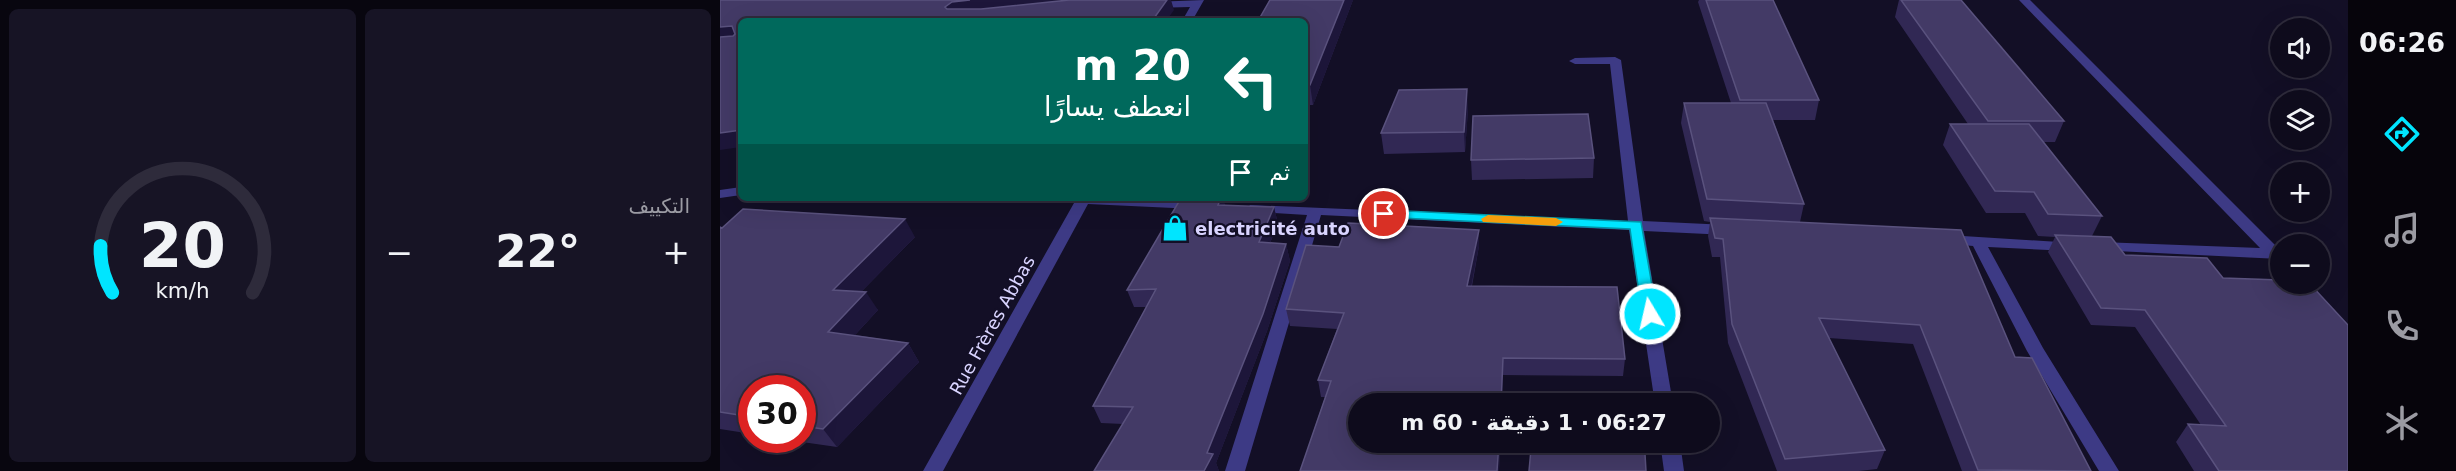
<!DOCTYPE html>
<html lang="ar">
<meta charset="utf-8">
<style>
:root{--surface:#0e0b1c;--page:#171425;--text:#f1f3f6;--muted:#9b9ba3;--line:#2e2b3b;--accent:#00e5ff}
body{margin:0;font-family:"DejaVu Sans",Vazirmatn,sans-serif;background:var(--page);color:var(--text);direction:rtl;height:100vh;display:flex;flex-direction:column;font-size:22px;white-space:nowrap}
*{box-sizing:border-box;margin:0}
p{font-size:20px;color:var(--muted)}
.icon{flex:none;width:33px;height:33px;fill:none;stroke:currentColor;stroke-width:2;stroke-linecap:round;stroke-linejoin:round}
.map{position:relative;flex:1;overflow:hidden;direction:ltr}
.drawer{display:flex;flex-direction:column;gap:9px;padding:9px;background:#08060f;width:720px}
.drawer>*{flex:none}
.top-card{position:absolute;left:18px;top:18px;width:570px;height:183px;border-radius:9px;box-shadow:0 6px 24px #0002,0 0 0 2px var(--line);direction:rtl;background:#00695c;color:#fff;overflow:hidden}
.fabs{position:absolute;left:1550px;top:18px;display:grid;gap:12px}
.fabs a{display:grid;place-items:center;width:60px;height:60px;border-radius:50%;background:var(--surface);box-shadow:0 6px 24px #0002,0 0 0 2px var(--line);font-size:30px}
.speed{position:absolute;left:18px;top:375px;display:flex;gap:12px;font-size:30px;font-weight:700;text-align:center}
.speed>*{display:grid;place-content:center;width:78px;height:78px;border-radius:50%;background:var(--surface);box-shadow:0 6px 24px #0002,0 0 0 2px var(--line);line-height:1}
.speed .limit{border:9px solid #d22;background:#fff;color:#111}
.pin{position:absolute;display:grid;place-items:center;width:51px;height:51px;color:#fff;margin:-26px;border:3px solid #fff;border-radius:50%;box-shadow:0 2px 6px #0007}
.me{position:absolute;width:66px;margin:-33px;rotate:351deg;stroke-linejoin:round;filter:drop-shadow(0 0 4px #0008)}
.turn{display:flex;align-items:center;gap:21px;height:126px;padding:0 18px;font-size:27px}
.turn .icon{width:78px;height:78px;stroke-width:2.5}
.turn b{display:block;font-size:42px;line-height:51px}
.then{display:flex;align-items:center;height:57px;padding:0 18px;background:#0003;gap:12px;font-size:22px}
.big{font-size:45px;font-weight:800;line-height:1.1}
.drawer .tile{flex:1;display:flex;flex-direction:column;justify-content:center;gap:9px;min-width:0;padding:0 21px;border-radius:9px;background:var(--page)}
.drawer .dial{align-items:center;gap:0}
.dial svg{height:156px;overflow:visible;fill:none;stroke:var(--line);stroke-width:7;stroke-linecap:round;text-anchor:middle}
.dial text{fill:var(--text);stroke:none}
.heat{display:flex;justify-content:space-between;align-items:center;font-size:33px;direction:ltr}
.drawer .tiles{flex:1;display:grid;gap:9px;grid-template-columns:repeat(2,1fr)}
.trip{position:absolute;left:628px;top:393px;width:372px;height:60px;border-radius:30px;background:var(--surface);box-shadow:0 6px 24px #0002,0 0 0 2px var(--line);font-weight:800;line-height:60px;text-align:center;direction:rtl}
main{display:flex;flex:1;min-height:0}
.tab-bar{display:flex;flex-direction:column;width:108px;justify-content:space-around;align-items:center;background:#06040b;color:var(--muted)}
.tab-bar .icon{width:42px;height:42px}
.tab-bar .active{color:var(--accent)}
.tab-bar b{font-size:27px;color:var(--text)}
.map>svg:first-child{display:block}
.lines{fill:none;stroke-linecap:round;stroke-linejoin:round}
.minor{fill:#3d3a85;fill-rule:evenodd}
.wall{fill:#312854}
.shaded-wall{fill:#1d163a}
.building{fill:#433a66;stroke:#5a527e;stroke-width:1.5}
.route{fill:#00e5ff;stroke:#0095a6;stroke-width:1.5}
.slow{fill:#f59e0b}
.labels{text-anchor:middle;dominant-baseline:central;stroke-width:4.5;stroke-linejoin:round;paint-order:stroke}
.poi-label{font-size:18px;font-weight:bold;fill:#d9d4ff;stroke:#130f26;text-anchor:start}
.street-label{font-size:18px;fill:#d9d4ff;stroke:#130f26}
</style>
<main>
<nav class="tab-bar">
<b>06:26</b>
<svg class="icon active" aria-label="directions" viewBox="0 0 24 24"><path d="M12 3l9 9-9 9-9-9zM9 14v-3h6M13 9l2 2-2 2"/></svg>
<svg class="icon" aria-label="music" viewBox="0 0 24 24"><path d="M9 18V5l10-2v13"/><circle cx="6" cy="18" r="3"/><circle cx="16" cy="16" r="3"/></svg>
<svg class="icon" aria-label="phone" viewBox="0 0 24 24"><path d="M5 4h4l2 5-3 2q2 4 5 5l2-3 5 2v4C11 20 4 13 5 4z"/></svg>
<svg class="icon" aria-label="climate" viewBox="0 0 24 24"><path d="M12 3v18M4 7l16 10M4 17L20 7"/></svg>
</nav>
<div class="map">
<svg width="1628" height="471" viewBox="0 0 1628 471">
<rect width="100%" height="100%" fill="#130f26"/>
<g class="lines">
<path class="minor" d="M484 0 472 21H462L470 7 432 8 427 5 432 2Z
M1299 0H1310L1560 250V259L1375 250 1372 247 1380 242 1540 248Z
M895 57 901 60 923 221 1008 225 1015 230 1008 235 924 231 953 404H935L909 230 601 215 525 471H505L587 215 535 212 530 211 528 208 530 205 908 221 890 64H855L849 61 855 58Z
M21 187V195L0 198V190Z
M329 198 475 201 482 205 475 209 368 204 223 471H203L354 203 336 202Z
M1227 235 1355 243 1358 246 1355 249 1350 251 1268 247 1323 348 1399 471H1379L1307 351 1253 246 1222 243 1219 240Z
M940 442H960L964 471H944Z"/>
</g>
<path class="wall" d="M633 0 593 105H585V21Z
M979 0H1053L1099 100 1095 120H1053L1084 204 1080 222 1295 357 1371 471H1242L1193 344 1109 338 1165 450 1157 469 1139 471H1057L1008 343 1000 257H992L988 236 990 222 984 221 961 123 964 103H1011L978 2Z
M1179 0H1241L1344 121 1335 142H1323L1382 216 1372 236 1405 255 1628 471H1474L1456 442 1468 424 1481 425 1415 327 1371 325 1328 252 1335 237 1318 236 1305 213H1266L1223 145 1230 124H1248L1175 17Z
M748 109 745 152 664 154 661 133Z
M874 158 873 178 752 180 751 160Z
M461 198H513L512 200 503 199 505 206 554 207 558 224 550 243 566 244 570 261 547 331 496 463 499 471H374L403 424 381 423 373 406 426 307H414L407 290Z
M0 227 195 237 141 292 158 310 135 335 188 343 199 362 117 447 68 440H82V388H32V434L0 429Z
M759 230V246L752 286 905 359 903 376 783 375 639 442H780L779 471H580L605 397H601L598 380 617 329 570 326 566 309 619 247Z"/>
<path class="shaded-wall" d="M250 0H365L231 21 225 7 232 2Z
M447 0H451L454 10 446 21H432Z
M624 0H633L593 105 590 85Z
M12 26 21 40 0 42V27Z
M747 89 748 109 745 152 744 132Z
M21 130V147L0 150V133Z
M501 198H503L506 213 498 205Z
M554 207 558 224 543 259 539 242Z
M185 219 195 237 125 308 113 290Z
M759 230V246L748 303 747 286Z
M566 244 570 261 547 331 496 463 499 471H484L487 453Z
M146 292 158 310 121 350 108 332Z
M188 343 199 362 117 447 103 429Z
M783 358V375L782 404H781Z
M779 442H780L779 471H777Z"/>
<path class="building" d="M0 0H250L232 2 225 7 227 9H261L349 0H447L432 21H21V130L0 133V37L13 36 15 34 12 26 0 27Z
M550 0H624L590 85H585V21H538Z
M986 0H1053L1099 100H1020Z
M1181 0H1241L1344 121H1268Z
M747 89 744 132 661 133 679 90Z
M964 103H1046L1084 204 987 199Z
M868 114 874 158 751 160 753 116Z
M1230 124H1309L1382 216 1328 214 1314 192 1275 191Z
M461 198H501L498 205 554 207 539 242 566 244 543 314 487 453 493 454 484 471H374L413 407 373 406 436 289 407 290Z
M23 209 185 219 113 290 146 292 108 332 188 343 103 429 82 426V388H32V417L0 412V227L2 228Z
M990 218 1241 230 1295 357 1312 358 1371 471 1258 470 1200 325 1099 318 1165 450 1065 459 1012 324 1003 239 995 238Z
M628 223 759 230 747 286 897 287 905 359 783 358 781 404H639V442H779L777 471H580L611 381 598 380 624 313 566 309 586 245 619 247Z
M1335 235 1391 237 1405 255 1487 258 1503 278 1560 280V284H1590L1628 325V471H1499L1468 424 1506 426 1425 310 1381 308Z
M811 449 925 454 926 471H809Z"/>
<path class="route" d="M664 210 921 222 937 314 930 320 922 314 910 229 659 217 657 214 659 211Z"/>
<path class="slow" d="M768 215 836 218 843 222 836 226 763 222 761 219Z"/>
<defs>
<g id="shop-bare" transform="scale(2.07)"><path d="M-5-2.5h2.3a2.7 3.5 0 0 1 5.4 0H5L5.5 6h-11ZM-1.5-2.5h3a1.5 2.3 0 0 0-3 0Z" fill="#00e5ff" stroke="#130f26" stroke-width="2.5" paint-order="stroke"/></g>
</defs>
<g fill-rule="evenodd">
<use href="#shop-bare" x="455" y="228"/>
</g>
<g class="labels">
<g class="poi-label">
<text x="475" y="228">electricité auto</text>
</g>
<g class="street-label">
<text transform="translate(272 325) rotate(-61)">Rue Frères Abbas</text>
</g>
</g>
</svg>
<div class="fabs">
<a><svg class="icon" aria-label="sound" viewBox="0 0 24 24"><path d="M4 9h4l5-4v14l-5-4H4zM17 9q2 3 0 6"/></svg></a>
<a><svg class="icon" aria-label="layers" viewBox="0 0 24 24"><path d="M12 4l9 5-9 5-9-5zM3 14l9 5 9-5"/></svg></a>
<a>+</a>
<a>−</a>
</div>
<div class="speed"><div class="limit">30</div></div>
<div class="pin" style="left:664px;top:214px;background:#d93025"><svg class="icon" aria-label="arrive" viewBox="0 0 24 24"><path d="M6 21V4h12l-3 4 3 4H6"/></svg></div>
<svg class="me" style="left:930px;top:314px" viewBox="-20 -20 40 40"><circle r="17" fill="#00e5ff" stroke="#fff" stroke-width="3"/><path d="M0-11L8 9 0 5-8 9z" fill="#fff"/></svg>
<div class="trip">06:27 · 1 دقيقة · 60 m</div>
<div class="top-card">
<div class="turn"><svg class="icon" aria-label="left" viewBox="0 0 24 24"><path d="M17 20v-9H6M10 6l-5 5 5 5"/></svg><div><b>20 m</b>انعطف يسارًا</div></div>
<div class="then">ثم<svg class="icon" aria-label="arrive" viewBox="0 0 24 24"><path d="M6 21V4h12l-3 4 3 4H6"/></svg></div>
</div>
</div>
<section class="drawer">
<div class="tiles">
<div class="tile"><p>التكييف</p>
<div class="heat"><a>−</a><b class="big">22°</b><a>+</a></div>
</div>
<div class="tile dial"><svg viewBox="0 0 100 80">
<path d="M14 69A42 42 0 1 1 86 69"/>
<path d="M14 69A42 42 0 0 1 8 45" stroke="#00e5ff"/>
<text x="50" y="56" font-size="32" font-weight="700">20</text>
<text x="50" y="72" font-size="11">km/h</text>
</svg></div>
</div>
</section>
</main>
